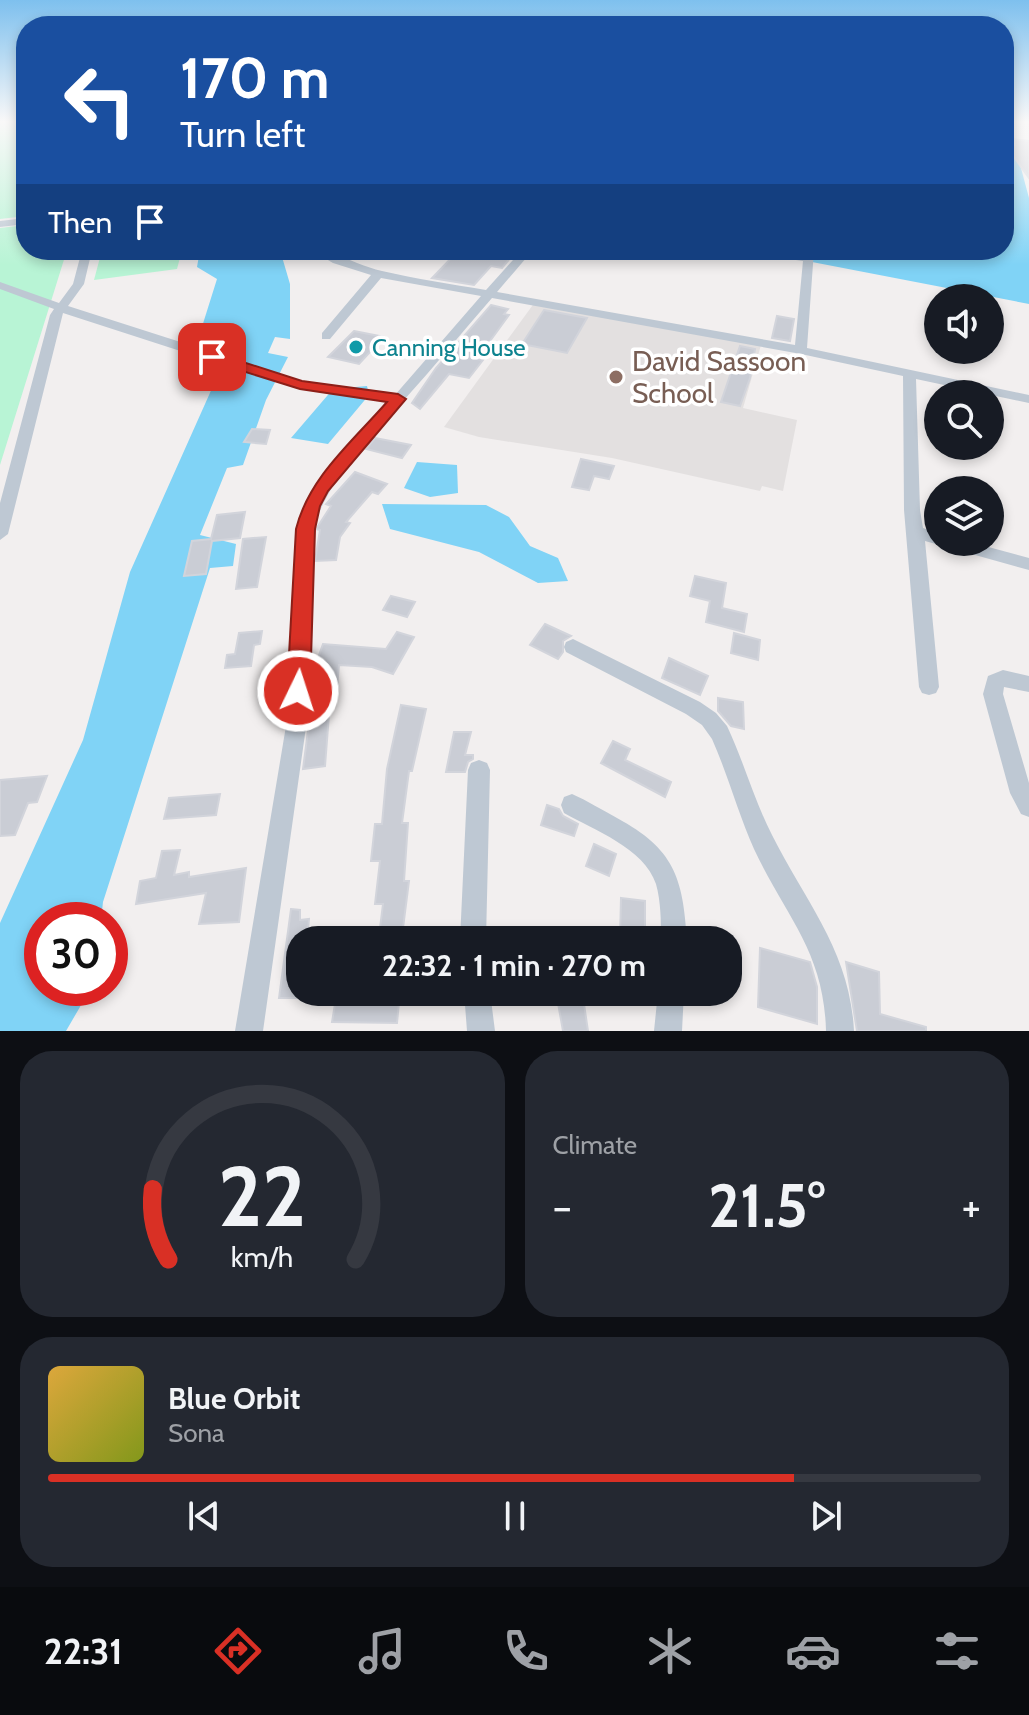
<!DOCTYPE html>
<meta charset="utf-8">
<style>
:root{--surface:#171b24;--page:#242831;--text:#f1f3f6;--muted:#9ea1a6;--line:#363941;--accent:#d93025}
body{margin:0;font-family:Cabin,sans-serif;background:var(--page);color:var(--text);height:100vh;display:flex;flex-direction:column;font-size:30px;white-space:nowrap}
*{box-sizing:border-box;margin:0}
p{font-size:26px;color:var(--muted)}
.icon{flex:none;width:44px;height:44px;fill:none;stroke:currentColor;stroke-width:2;stroke-linecap:round;stroke-linejoin:round}
.map{position:relative;height:1031px;overflow:hidden}
.sheet{display:flex;flex-direction:column;gap:20px;padding:20px;background:#0d0f14;flex:1}
.sheet>*{flex:none}
.top-card{position:absolute;left:16px;top:16px;width:998px;height:244px;border-radius:32px;box-shadow:0 4px 12px #0003;background:#1a4fa0;color:#fff;overflow:hidden}
.tools{position:absolute;left:924px;top:284px;display:grid;gap:16px}
.tools a{display:grid;place-items:center;width:80px;height:80px;border-radius:50%;background:var(--surface);box-shadow:0 4px 12px #0003;font-size:40px}
.speed{position:absolute;left:24px;top:902px;display:flex;gap:16px;font-size:40px;font-weight:700;text-align:center}
.speed>*{display:grid;place-content:center;width:104px;height:104px;border-radius:50%;background:var(--surface);box-shadow:0 4px 12px #0003;line-height:1}
.speed .limit{border:12px solid #d22;background:#fff;color:#111}
.pin{position:absolute;display:grid;place-items:center;width:68px;height:68px;color:#fff;margin:-34px;border-radius:16px;box-shadow:0 4px 12px #0006}
.me{position:absolute;width:88px;margin:-44px;rotate:4deg;stroke-linejoin:round;filter:drop-shadow(0 0 6px #0008)}
.turn{display:flex;align-items:center;gap:28px;height:168px;padding:0 32px;font-size:36px}
.turn .icon{width:104px;height:104px;stroke-width:2.5}
.turn b{display:block;font-size:56px;line-height:68px}
.then{display:flex;align-items:center;height:76px;padding:0 32px;background:#0003;gap:16px;font-size:30px}
.big{font-size:60px;font-weight:700;line-height:1.1}
.sheet .widget{flex:1;display:flex;flex-direction:column;justify-content:center;gap:12px;min-width:0;padding:0 28px;border-radius:32px;background:var(--page)}
.sheet .dial{align-items:center;gap:0}
.dial svg{height:208px;overflow:visible;fill:none;stroke:var(--line);stroke-width:7;stroke-linecap:round;text-anchor:middle}
.dial text{fill:var(--text);stroke:none}
.song{display:flex;align-items:center;gap:24px}
.cover{width:96px;height:96px;border-radius:12px;background:linear-gradient(135deg,hsl(40 70% 55%),hsl(70 70% 35%))}
.played{height:8px;border-radius:4px;background:linear-gradient(90deg,var(--accent) 80%,var(--line) 80%)}
.keys{display:flex;justify-content:space-around;direction:ltr}
.heat{display:flex;justify-content:space-between;align-items:center;font-size:44px;direction:ltr}
.sheet .tiles{flex:1;display:grid;gap:20px;grid-template-columns:1fr 1fr}
.widget:last-child{grid-column:span 2}
.trip{position:absolute;left:286px;top:926px;width:456px;height:80px;border-radius:32px;background:var(--surface);box-shadow:0 4px 12px #0003;font-weight:700;line-height:80px;text-align:center}
.menu{display:flex;height:128px;justify-content:space-around;align-items:center;background:#090b0e;color:var(--muted)}
.menu .icon{width:56px;height:56px}
.menu .on{color:var(--accent)}
.menu b{font-size:36px;color:var(--text)}
.map>svg:first-child{display:block}
.education{fill:#e3e0e0}
.green{fill:#b8f4d5}
.water{fill:#80d3f6}
.building{fill:#cacdd5;stroke:#d2d4db;stroke-width:2}
.lines{fill:none;stroke-linecap:round;stroke-linejoin:round}
.minor{fill:#bec8d3;fill-rule:evenodd}
.route{fill:#d93025;stroke:#8d1f18;stroke-width:2}
.culture-dot{fill:#0f9aa8;stroke:#fff;stroke-width:3}
.education-dot{fill:#8d6e63;stroke:#fff;stroke-width:3}
.labels{text-anchor:middle;dominant-baseline:central;stroke-width:7;stroke-linejoin:round;paint-order:stroke}
.far-culture-label{font-size:24px;fill:#0d838f;stroke:#fff;text-anchor:start}
.education-label{font-size:28px;fill:#785e54;stroke:#fff;text-anchor:start}
</style>
<div class="map">
<svg width="1029" height="1031" viewBox="0 0 1029 1031">
<rect width="100%" height="100%" fill="#f2efef"/>
<path class="education" d="M535 302 761 345 743 408 797 420 783 491 762 486 760 491 612 458 479 437 444 427Z"/>
<path class="green" d="M0 121H26V216L0 219Z
M26 225V250H67L0 465V228Z
M102 250H182L177 269 94 280Z"/>
<path class="water" d="M1004 154 1018 157 1029 198V304L812 262 813 250H1004Z
M200 250H280L290 284V339L275 337 268 353 288 357 266 400 243 465 227 468 200 535 236 544 233 566 210 568 103 902 101 920H42V988H91L66 1031H0V923L83 740 130 572 226 357 195 349 217 279 197 267Z
M367 386 369 395 328 444 291 438 333 389Z
M417 462 457 465 458 493 430 497 404 488Z
M382 504 486 505 509 517 530 546 558 558 568 581 538 583 479 552 390 529Z"/>
<path class="building" d="M1012 139 1029 141V178L1004 143 1015 145Z
M459 250H517L502 268 491 266 474 285 432 278Z
M491 305 508 309 504 314 509 315 477 359 483 360 469 378 449 374 420 409 412 403 436 368Z
M544 310 587 318 567 353 522 344Z
M777 316 794 319 790 341 772 338Z
M354 331 384 337 359 364 328 357Z
M740 346 755 349 750 378 740 406 721 402Z
M252 429 270 430 266 444 244 442Z
M375 438 411 445 402 458 366 449Z
M581 459 614 466 609 479 594 476 589 490 572 487Z
M355 472 387 484 378 494 372 492 346 522 350 523 340 537 336 560 315 561 320 530 316 529 331 506 326 504Z
M245 512 240 538 212 541 206 574 184 576 192 541 211 539 217 515Z
M266 537 257 587 236 589 243 539Z
M695 576 726 583 722 608 747 614 744 632 706 622 710 601 690 596Z
M391 596 415 602 407 617 383 610Z
M545 624 571 636 563 641V652L558 659 530 645Z
M262 631 260 644 254 645 251 666 225 668 227 655 235 654 239 633Z
M397 632 414 637 393 674 372 667 339 665 337 688 331 689 325 766 303 769 317 661 323 644 386 649Z
M734 633 760 640 758 660 731 653Z
M669 658 708 676 700 695 662 678Z
M718 698 743 702 744 729 731 726 718 711Z
M401 705 426 709 412 771H409L402 823H408L404 881H409L402 936H379L383 904H375L380 861H371L375 824H382L387 769Z
M454 732H471L465 755H473V759L468 762 465 772H446Z
M613 741 630 749 625 760 671 782 665 797 601 763Z
M47 776 37 802 28 803 15 835 0 836V780Z
M220 794 216 815 164 819 169 798Z
M547 805 559 809 563 816 578 824 574 836 541 825Z
M594 844 616 854 609 876 586 866Z
M180 850 174 875 189 872V877L246 868 239 922 199 924 206 893 136 904 140 881 156 878 162 851Z
M621 898 645 901V940H620Z
M291 909 300 910V920L309 919 307 940H300V998H279Z
M760 948 810 962 817 987V1024L758 1007Z
M846 962 879 972 880 1014 926 1027V1031H857Z
M337 992H400L397 1023 332 1022Z
M556 992H578V1005L584 1004 588 1031H563Z"/>
<g class="lines">
<path class="minor" d="M26 218V224L0 227V221Z
M82 250H92L84 284 68 306 302 381 395 395 481 296 381 278 330 339H322V333L371 275 333 263 311 250C335 250 358 266 382 271 416 279 451 284 486 290L522 250H533L497 292 795 345 803 261 747 253 742 250H770L803 255 804 250H814L807 348 1029 395V403L916 379 920 510 923 528 938 533V542H970L1029 558V570L925 541 939 687 936 693 929 695 922 693 919 687 904 510 903 376 801 354 492 298C462 332 434 367 404 400 368 441 330 476 313 529L307 720 263 1031H235L287 720 297 529C314 476 352 441 388 402L295 388 63 313 8 534 0 540V503L50 315 54 309 0 289V282L59 303 73 284Z
M573 639 700 702 716 713 727 726C744 762 754 800 772 835 806 903 850 951 854 1031H826C824 951 786 917 754 849 738 813 728 775 712 739L702 725 686 714 566 652 564 647 566 642Z
M1003 670 1029 676V692L1004 687 1003 694 1029 783V817L1021 814 1010 793 983 694 988 676Z
M479 760 487 763 490 770 486 940H460L468 770 471 763Z
M572 794C588 801 602 810 617 818 674 849 683 877 687 940H661C661 922 661 902 656 884 644 848 594 830 564 813L561 805 564 797Z
M464 992H490L495 1031H467Z
M658 992H684L682 1031H654Z"/>
</g>
<linearGradient id="sky" x2="0" y2="1"><stop stop-color="#7ec0ee"/><stop offset="0.46" stop-color="#f9f8f8"/><stop offset="1" stop-color="#f9f8f8" stop-opacity="0"/></linearGradient>
<rect width="1029" height="265" fill="url(#sky)"/>
<path class="route" d="M212 352 302 381 398 394 406 399 328 491 320 506 315 529 310 691 306 697 298 700 290 697 287 691 296 529C309 477 353 441 387 402L300 389 207 360 205 357Z"/>
<circle class="culture-dot" cx="356" cy="347" r="8"/>
<circle class="education-dot" cx="616" cy="377" r="8"/>
<g class="labels">
<g class="far-culture-label">
<text x="372" y="347">Canning House</text>
</g>
<g class="education-label">
<text x="632" y="361">David Sassoon<tspan x="632" dy="32">School</tspan></text>
</g>
</g>
</svg>
<div class="tools">
<a><svg class="icon" aria-label="sound" viewBox="0 0 24 24"><path d="M4 9h4l5-4v14l-5-4H4zM17 9q2 3 0 6"/></svg></a>
<a><svg class="icon" aria-label="search" viewBox="0 0 24 24"><circle cx="10" cy="10" r="6"/><path d="M15 15l6 6"/></svg></a>
<a><svg class="icon" aria-label="layers" viewBox="0 0 24 24"><path d="M12 4l9 5-9 5-9-5zM3 14l9 5 9-5"/></svg></a>
</div>
<div class="speed"><div class="limit">30</div></div>
<div class="pin" style="left:212px;top:357px;background:#d93025"><svg class="icon" aria-label="arrive" viewBox="0 0 24 24"><path d="M6 21V4h12l-3 4 3 4H6"/></svg></div>
<svg class="me" style="left:298px;top:691px" viewBox="-20 -20 40 40"><circle r="17" fill="#d93025" stroke="#fff" stroke-width="3"/><path d="M0-11L8 9 0 5-8 9z" fill="#fff"/></svg>
<div class="trip">22:32 · 1 min · 270 m</div>
<div class="top-card">
<div class="turn"><svg class="icon" aria-label="left" viewBox="0 0 24 24"><path d="M17 20v-9H6M10 6l-5 5 5 5"/></svg><div><b>170 m</b>Turn left</div></div>
<div class="then">Then<svg class="icon" aria-label="arrive" viewBox="0 0 24 24"><path d="M6 21V4h12l-3 4 3 4H6"/></svg></div>
</div>
</div>
<section class="sheet">
<div class="tiles">
<div class="widget dial"><svg viewBox="0 0 100 80">
<path d="M14 69A42 42 0 1 1 86 69"/>
<path d="M14 69A42 42 0 0 1 8 42" stroke="#d93025"/>
<text x="50" y="56" font-size="32" font-weight="700">22</text>
<text x="50" y="72" font-size="11">km/h</text>
</svg></div>
<div class="widget"><p>Climate</p>
<div class="heat"><a>−</a><b class="big">21.5°</b><a>+</a></div>
</div>
<div class="widget">
<div class="song"><i class="cover"></i><div><b>Blue Orbit</b><p>Sona</p></div></div>
<div class="played"></div>
<div class="keys"><svg class="icon" aria-label="previous" viewBox="0 0 24 24"><path d="M18 5L8 12l10 7zM5 5v14"/></svg><svg class="icon" aria-label="pause" viewBox="0 0 24 24"><path d="M8 5v14M16 5v14"/></svg><svg class="icon" aria-label="next" viewBox="0 0 24 24"><path d="M6 5l10 7-10 7zM19 5v14"/></svg></div>
</div>
</div>
</section>
<nav class="menu">
<b>22:31</b>
<svg class="icon on" aria-label="directions" viewBox="0 0 24 24"><path d="M12 3l9 9-9 9-9-9zM9 14v-3h6M13 9l2 2-2 2"/></svg>
<svg class="icon" aria-label="music" viewBox="0 0 24 24"><path d="M9 18V5l10-2v13"/><circle cx="6" cy="18" r="3"/><circle cx="16" cy="16" r="3"/></svg>
<svg class="icon" aria-label="phone" viewBox="0 0 24 24"><path d="M5 4h4l2 5-3 2q2 4 5 5l2-3 5 2v4C11 20 4 13 5 4z"/></svg>
<svg class="icon" aria-label="climate" viewBox="0 0 24 24"><path d="M12 3v18M4 7l16 10M4 17L20 7"/></svg>
<svg class="icon" aria-label="car" viewBox="0 0 24 24"><path d="M5 17H2v-5l4-1 3-4h7l3 4 3 1v5h-3M9 17h6M6 11h13"/><circle cx="7" cy="17" r="2"/><circle cx="17" cy="17" r="2"/></svg>
<svg class="icon" aria-label="filters" viewBox="0 0 24 24"><path d="M4 7h16M4 17h16"/><circle cx="9" cy="7" r="2"/><circle cx="15" cy="17" r="2"/></svg>
</nav>
